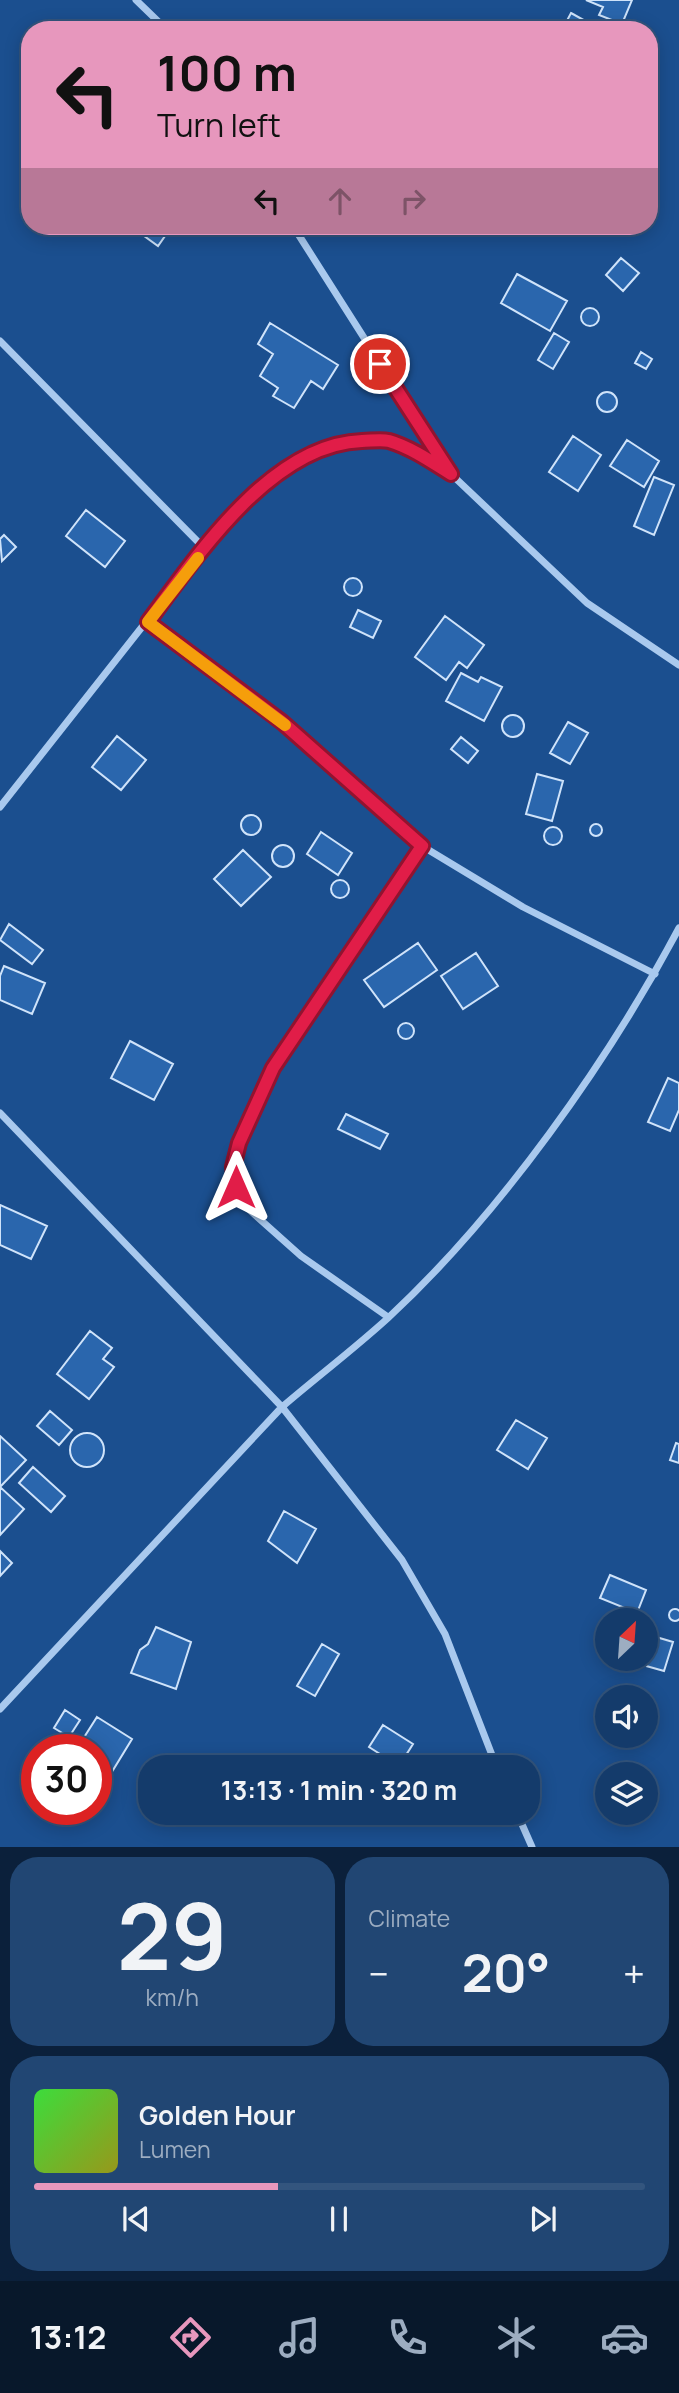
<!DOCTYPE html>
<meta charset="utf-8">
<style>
:root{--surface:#143b6b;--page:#214673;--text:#f1f3f6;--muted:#9dadc1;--line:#33557e;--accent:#e797bd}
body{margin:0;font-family:Manrope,sans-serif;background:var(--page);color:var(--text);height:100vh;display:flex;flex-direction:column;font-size:26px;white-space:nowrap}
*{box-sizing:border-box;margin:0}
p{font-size:23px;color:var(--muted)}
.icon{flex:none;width:38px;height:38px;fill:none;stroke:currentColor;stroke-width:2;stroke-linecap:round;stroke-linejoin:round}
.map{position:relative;height:1847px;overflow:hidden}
.side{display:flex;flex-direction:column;gap:10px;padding:10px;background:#0b203b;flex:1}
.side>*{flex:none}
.top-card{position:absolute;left:21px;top:21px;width:637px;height:214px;border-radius:28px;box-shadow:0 4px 18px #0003,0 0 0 2px var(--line);background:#e797bd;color:#111;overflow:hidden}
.needle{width:46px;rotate:25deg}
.controls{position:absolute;left:595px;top:1608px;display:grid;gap:14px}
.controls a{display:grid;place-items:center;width:63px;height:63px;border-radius:50%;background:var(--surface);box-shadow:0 4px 18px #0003,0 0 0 2px var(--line);font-size:35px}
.speed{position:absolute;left:21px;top:1734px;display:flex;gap:14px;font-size:35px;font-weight:700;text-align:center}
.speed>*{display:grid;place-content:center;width:91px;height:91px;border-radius:50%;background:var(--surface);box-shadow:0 4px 18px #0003,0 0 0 2px var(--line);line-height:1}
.speed .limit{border:10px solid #d22;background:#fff;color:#111}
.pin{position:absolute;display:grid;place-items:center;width:60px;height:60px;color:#fff;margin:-30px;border:4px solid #fff;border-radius:50%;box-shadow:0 2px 7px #0007}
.me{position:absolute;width:77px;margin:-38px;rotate:0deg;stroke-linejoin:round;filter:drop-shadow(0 0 5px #0008)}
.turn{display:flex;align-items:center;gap:24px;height:147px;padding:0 21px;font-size:32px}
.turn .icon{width:91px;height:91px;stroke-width:2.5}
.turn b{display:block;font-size:49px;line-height:60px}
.lanes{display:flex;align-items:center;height:66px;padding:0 21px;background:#0003;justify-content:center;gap:35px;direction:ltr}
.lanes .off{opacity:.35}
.big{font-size:52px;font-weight:700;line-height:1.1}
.side .tile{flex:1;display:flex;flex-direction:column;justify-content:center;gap:10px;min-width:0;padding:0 24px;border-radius:28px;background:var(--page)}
.side .dial{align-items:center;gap:0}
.dial b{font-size:91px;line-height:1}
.song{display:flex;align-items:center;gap:21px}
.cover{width:84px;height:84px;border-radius:10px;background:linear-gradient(135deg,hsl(120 70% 55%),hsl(60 70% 35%))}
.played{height:7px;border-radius:4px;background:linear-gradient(90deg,var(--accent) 40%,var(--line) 40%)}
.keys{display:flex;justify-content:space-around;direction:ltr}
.heat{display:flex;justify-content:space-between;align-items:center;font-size:38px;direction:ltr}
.side .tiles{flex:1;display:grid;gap:10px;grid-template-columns:1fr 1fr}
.tile:last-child{grid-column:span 2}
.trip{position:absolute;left:138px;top:1755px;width:402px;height:70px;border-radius:28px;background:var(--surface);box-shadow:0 4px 18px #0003,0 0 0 2px var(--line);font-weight:700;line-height:70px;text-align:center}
.tab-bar{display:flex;height:112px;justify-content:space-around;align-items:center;background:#08182b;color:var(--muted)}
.tab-bar .icon{width:49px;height:49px}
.tab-bar .active{color:var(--accent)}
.tab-bar b{font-size:32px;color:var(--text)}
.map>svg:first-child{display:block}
.building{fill:#2a66ad;stroke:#cfe3fa;stroke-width:2}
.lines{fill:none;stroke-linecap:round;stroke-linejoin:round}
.street{stroke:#a9c9ee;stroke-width:7}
.route-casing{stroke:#92132f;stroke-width:18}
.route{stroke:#e11d48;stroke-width:12}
.slow{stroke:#f59e0b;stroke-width:12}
</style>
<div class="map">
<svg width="679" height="1847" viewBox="0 0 679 1847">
<rect width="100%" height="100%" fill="#1b4f8f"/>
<path class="building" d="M586 0H632L622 24 599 15 603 7Z
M571 13 600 29V30H562Z
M145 226H172L158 246 140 233Z
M621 258 639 273 623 291 606 275Z
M517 274 567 301 550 331 501 303Z
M581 317a9 9 0 1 1 18 0a9 9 0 1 1-18 0Z
M270 323 338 365 323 389 311 381 294 408 273 396 278 388 260 376 273 354 258 344Z
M554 333 569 342 553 369 538 360Z
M641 352 652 359 646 369 635 363Z
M597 402a10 10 0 1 1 20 0a10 10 0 1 1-20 0Z
M573 436 601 455 578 491 549 472Z
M627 440 659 461 644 487 610 466Z
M654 477 674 485 654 535 634 526Z
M86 510 125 541 105 567 66 536Z
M4 535 16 547 2 561 0 539Z
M344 587a9 9 0 1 1 18 0a9 9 0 1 1-18 0Z
M358 610 381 621 373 638 350 627Z
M445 616 484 645 467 668 459 662 446 680 415 657Z
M461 673 478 682 481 677 502 687 484 721 446 701Z
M502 726a11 11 0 1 1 22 0a11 11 0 1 1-22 0Z
M568 722 588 733 570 764 550 753Z
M117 736 146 760 121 790 92 767Z
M461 737 478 751 468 763 451 749Z
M537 774 563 781 552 821 526 814Z
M241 825a10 10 0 1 1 20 0a10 10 0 1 1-20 0Z
M590 830a6 6 0 1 1 12 0a6 6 0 1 1-12 0Z
M544 836a9 9 0 1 1 18 0a9 9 0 1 1-18 0Z
M321 832 352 853 338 875 307 854Z
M272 856a11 11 0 1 1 22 0a11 11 0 1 1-22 0Z
M243 850 271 877 241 906 214 879Z
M331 889a9 9 0 1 1 18 0a9 9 0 1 1-18 0Z
M9 924 43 950 32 964 0 940Z
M418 943 437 970 384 1007 364 980Z
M476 953 498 986 463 1009 441 976Z
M4 966 45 983 32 1014 0 1000V976Z
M398 1031a8 8 0 1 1 16 0a8 8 0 1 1-16 0Z
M130 1041 173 1064 154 1100 111 1078Z
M668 1078 679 1083V1110L670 1131 648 1122Z
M346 1114 388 1134 380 1149 338 1129Z
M0 1205 47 1226 31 1259 0 1245Z
M90 1331 112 1348 103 1359 114 1367 89 1399 57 1374Z
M50 1411 72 1430 59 1445 37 1426Z
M516 1420 547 1438 528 1469 497 1450Z
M70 1450a17 17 0 1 1 34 0a17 17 0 1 1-34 0Z
M0 1436 26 1460 0 1487 24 1509 0 1535Z
M676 1443 679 1444V1463L670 1460Z
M33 1467 65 1496 51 1512 19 1483Z
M284 1511 316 1529 297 1563 268 1541Z
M0 1551 12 1563 0 1576Z
M610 1575 646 1590 637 1613 600 1598Z
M669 1615a6 6 0 1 1 12 0a6 6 0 1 1-12 0Z
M156 1627 191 1642 176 1689 131 1673 140 1650 148 1644Z
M646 1634 673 1642 664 1671 632 1662 633 1659H646Z
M322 1644 339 1654 315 1696 297 1686Z
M65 1710 80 1720 69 1737 54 1728Z
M97 1717 132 1739 110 1775 96 1766V1750H76Z
M383 1725 413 1744 399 1766 369 1747Z
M386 1813H403L399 1822 385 1815Z"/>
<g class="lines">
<path class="street" d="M136 0 167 30
M293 226 448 470
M0 341 205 549
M148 622 282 722 422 846 523 907 655 974
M0 807 183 575 259 488 299 460 341 442 388 441 451 474 587 603 679 665
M0 1113 282 1407 0 1709
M388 1317 301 1256 244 1205 236 1187 233 1167 239 1143 273 1068 422 846
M497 1768 445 1634 402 1560 282 1407C317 1377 354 1349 388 1318 500 1214 608 1062 679 928
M517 1813 532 1847"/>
</g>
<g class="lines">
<g class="route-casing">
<path id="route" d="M236 1187 233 1167 239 1143 273 1068 422 846 282 722 148 622C197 556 271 444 362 441 370 441 381 439 389 441 410 447 432 462 451 474L380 364"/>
</g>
<use href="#route" class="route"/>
<path class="slow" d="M198 558 148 622 285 725"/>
</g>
</svg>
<div class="controls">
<a><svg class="needle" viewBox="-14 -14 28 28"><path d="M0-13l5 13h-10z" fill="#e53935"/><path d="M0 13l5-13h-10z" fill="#9dadc1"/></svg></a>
<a><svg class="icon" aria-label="sound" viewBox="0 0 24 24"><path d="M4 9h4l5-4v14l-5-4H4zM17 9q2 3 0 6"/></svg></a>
<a><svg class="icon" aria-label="layers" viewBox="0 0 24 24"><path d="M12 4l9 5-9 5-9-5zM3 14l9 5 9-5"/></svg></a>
</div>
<div class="speed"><div class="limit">30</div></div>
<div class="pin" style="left:380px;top:364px;background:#d93025"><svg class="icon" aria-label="arrive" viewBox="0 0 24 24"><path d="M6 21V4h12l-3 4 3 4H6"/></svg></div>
<svg class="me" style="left:236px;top:1187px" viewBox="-20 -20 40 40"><path d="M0-17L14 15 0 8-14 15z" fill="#e11d48" stroke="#fff" stroke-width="4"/></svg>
<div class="trip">13:13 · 1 min · 320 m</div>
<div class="top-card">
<div class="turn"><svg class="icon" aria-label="left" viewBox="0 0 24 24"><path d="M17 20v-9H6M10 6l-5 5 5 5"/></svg><div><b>100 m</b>Turn left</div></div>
<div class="lanes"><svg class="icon" aria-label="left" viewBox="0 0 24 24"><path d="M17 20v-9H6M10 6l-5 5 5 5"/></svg><svg class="icon off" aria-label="ahead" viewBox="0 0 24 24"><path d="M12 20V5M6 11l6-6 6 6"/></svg><svg class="icon off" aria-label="right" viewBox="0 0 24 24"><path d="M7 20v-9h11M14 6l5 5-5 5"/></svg></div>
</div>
</div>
<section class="side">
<div class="tiles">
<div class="tile dial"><b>29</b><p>km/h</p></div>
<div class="tile"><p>Climate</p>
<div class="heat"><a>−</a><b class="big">20°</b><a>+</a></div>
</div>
<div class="tile">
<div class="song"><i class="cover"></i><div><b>Golden Hour</b><p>Lumen</p></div></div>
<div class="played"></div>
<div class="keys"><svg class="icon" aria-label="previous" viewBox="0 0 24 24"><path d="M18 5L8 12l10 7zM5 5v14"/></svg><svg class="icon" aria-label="pause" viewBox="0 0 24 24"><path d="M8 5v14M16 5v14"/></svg><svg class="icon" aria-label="next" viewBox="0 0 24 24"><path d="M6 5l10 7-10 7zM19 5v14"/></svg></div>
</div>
</div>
</section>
<nav class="tab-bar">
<b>13:12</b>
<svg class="icon active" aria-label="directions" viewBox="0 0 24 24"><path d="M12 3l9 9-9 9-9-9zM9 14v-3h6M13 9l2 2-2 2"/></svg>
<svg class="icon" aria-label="music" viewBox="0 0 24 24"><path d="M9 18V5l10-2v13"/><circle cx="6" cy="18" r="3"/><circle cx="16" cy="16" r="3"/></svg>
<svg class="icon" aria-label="phone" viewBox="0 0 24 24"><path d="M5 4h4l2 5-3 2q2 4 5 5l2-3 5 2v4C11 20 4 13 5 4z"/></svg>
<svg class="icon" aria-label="climate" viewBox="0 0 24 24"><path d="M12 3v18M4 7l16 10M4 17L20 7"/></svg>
<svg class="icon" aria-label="car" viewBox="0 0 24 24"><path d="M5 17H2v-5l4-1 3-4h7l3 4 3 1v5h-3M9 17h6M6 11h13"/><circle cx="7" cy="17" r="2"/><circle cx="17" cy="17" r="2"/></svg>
</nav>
